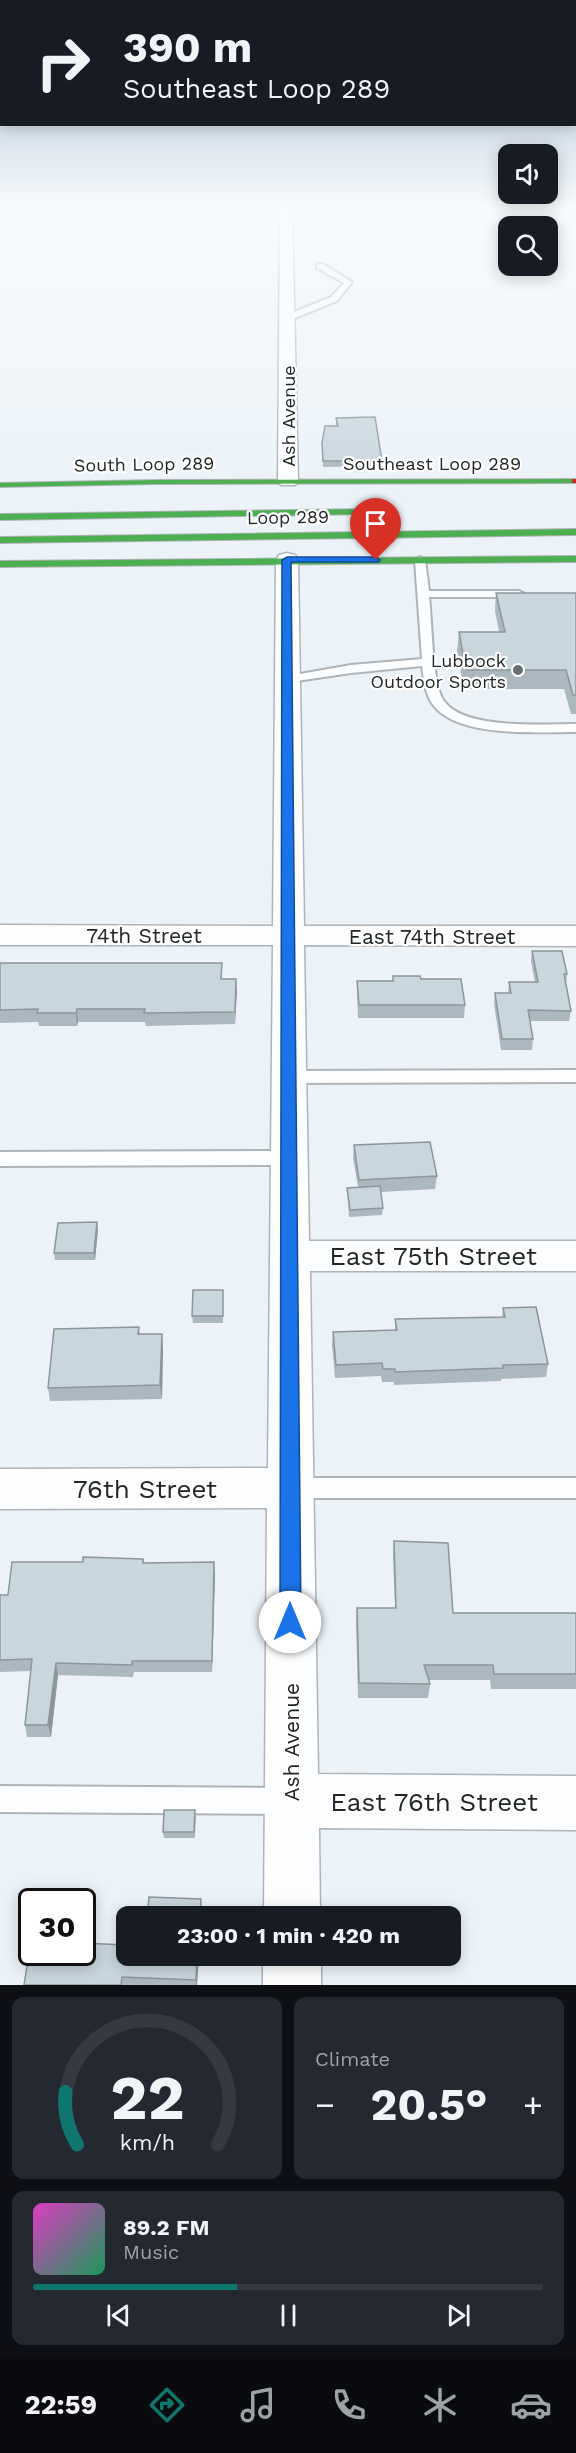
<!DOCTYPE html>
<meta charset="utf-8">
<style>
:root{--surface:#171b24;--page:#242831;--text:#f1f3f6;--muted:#9ea1a6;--line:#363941;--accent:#0f766e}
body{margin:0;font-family:"Work Sans",sans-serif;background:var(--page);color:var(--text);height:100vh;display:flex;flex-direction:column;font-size:22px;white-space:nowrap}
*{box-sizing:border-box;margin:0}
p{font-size:20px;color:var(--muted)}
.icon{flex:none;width:33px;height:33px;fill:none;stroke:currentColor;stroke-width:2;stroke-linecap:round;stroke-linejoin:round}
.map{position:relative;height:1985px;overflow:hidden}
.sheet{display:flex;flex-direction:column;gap:12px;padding:12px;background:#0d0f14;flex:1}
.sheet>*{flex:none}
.banner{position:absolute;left:0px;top:0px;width:576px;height:126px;box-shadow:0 3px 15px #0003;background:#171b24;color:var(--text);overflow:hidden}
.buttons{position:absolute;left:498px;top:144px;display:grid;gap:12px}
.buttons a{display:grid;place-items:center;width:60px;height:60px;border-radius:12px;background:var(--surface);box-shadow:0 3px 15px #0003;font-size:30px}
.speed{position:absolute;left:18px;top:1888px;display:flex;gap:12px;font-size:30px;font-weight:700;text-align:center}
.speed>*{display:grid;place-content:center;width:78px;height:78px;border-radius:50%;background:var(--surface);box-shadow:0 3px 15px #0003;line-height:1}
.speed .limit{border:3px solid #111;border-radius:9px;background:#fff;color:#111}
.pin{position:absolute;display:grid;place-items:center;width:51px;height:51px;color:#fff;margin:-62px -26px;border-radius:50% 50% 50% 0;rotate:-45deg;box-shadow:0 0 6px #0007}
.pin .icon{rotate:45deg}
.me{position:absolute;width:66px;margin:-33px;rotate:0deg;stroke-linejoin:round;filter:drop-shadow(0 0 4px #0008)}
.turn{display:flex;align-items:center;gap:21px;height:126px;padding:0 24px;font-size:27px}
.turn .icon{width:78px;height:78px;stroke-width:2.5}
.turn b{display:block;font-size:42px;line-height:51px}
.big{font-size:45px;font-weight:700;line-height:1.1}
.sheet .widget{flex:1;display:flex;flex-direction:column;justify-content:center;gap:9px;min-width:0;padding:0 21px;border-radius:12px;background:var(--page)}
.sheet .dial{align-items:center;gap:0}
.dial svg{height:156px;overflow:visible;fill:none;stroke:var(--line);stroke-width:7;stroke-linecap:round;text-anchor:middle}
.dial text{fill:var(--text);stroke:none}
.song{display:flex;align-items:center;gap:18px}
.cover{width:72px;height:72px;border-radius:9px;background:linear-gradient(135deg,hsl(310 70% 55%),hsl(150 70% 35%))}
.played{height:6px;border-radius:3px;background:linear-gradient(90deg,var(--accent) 40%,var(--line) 40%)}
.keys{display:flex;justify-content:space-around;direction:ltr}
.heat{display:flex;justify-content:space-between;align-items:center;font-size:33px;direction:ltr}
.sheet .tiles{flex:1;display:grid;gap:12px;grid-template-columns:1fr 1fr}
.widget:last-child{grid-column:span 2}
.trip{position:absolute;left:116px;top:1906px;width:345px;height:60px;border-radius:12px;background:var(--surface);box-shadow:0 3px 15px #0003;font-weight:700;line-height:60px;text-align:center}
.tabs{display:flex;height:96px;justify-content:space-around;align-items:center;background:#090b0e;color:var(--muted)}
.tabs .icon{width:42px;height:42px}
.tabs .current{color:var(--accent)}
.tabs b{font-size:27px;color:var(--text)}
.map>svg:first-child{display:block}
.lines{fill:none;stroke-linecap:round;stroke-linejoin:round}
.lane-casing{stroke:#afb4b8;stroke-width:4}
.street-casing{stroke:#afb4b8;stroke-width:3}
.fast-casing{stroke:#afb4b8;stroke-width:2}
.jam-casing{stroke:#afb4b8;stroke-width:2}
.lane{fill:#fcfdfe;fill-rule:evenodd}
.street{fill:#fcfdfe;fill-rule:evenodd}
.fast{fill:#4caf50;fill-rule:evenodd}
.jam{fill:#c62828;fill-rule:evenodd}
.wall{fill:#acb8bf}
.shaded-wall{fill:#8c969b}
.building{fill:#c8d6de;stroke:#8c969b;stroke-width:1.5}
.route{fill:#1a73e8;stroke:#114b97;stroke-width:1.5}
.poi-dot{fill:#686e71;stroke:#fff;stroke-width:2}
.labels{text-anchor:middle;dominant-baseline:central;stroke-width:4.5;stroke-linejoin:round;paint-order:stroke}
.far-street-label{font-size:18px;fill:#212629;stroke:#fff}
.far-poi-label{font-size:18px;fill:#212629;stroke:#fff;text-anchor:end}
.street-label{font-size:21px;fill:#212629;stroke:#fff}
.near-street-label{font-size:26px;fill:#212629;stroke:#fff}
</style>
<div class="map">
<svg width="576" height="1985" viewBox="0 0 576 1985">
<rect width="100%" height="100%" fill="#ecf3f8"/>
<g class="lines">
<g class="lane-casing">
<path id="lane" d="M317 264H323L352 282 337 301 290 320H284V316L331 297 344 283 317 268Z
M420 557 425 560 429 591H519L525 594 519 597H429C432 620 432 686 444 701 464 730 544 724 576 724V732C538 732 460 738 434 706 425 695 424 679 422 666L351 673 283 683 281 680 283 677 351 665 422 659 415 560Z
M576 1070V1082L288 1083 282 1081 279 1077 282 1073 288 1071Z
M289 1151 296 1153 298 1158 296 1163 289 1165 0 1166V1152Z
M291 1478H576V1498H291L283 1495 280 1488 283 1481Z
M0 1786 287 1788 296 1792 300 1801 296 1810 287 1814 0 1812Z"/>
</g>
<g class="street-casing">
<path id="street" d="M280 206H292L298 481 295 485H281L278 481Z
M287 553 295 555 298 560 304 926H576V946L304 945 309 1241H576V1271H310L318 1774 576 1776V1830L319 1828 320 1917H264L267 1508 0 1509V1469L268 1468 273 945H0V925L273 926 276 560 279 555Z
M263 1956H321V1985H263Z"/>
</g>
<g class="fast-casing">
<path id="fast" d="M576 479V483L156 484 0 487V483L156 480Z
M373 509 374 511 370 514 0 520V514Z
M576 529V535L0 543V537Z
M576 556V562L0 567V561Z"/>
</g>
<g class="jam-casing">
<path id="jam" d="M572 479H576V483H572Z"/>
</g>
<use href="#lane" class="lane"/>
<use href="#street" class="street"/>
<use href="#fast" class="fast"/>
<use href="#jam" class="jam"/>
</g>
<path class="wall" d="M336 418 382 461V466L323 467 322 443 336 426Z
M496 593H576V714H571L564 689H464L457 651 459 632H499L495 611Z
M532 951 567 974 566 984 571 1011 569 1021H530L533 1039 532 1050H501L494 1004 495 993H508L509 982H535L531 962Z
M0 963 222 979H236L235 1024 146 1026 145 1022H78L77 1026H39L38 1022 0 1023Z
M421 979 465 1005 464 1018H358L357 993V981H393Z
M354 1145 437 1176 435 1189 381 1192 383 1208 382 1215 349 1217 347 1188 358 1187 353 1158Z
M98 1229 95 1260H55L54 1253Z
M223 1290V1323H193L192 1316Z
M503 1308 548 1364 546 1377 501 1379V1381L394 1385V1382H382L381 1376 335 1378 332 1345 333 1332 395 1330V1319L502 1317Z
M139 1327 140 1334 163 1347 162 1399 50 1401 48 1388Z
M394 1541 453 1613H576V1689H491L490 1680H429L430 1684 428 1698H358L356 1623 357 1608H395L393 1557Z
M143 1559 144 1563 215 1575 212 1672H134L133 1677 58 1675 51 1737H27L25 1725 31 1671 0 1672V1595H8L83 1562Z
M196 1816 195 1838H164L163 1832Z
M126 1956H199L197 1985H24Z"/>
<path class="shaded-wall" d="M236 979 237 992 235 1024V1012Z
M77 1009 78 1022 77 1026 76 1013Z
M97 1222 98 1229 95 1260 94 1253Z
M162 1334 163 1347 162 1399 160 1385Z
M214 1562 215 1575 212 1672V1661Z
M56 1663 58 1675 51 1737 48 1725Z
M201 1899 202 1917H200Z
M197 1956H199L197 1985H196Z"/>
<path class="building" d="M375 417 382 461H323L322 443 325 426H338L336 418Z
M496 593H576V695H573L566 670H466L459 632H505Z
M532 951H562L567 974H564L571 1011 528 1010 533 1039H502L495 993H511L509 982H538Z
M0 963H222L221 979H236L235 1012 144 1013 145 1009H77L76 1013H37L38 1009 0 1010Z
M393 976H420L421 979H461L465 1005H359L357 981H393Z
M430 1142 437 1176 359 1180 354 1145Z
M380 1186 383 1208 350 1210 347 1188Z
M97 1222 94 1253H54L58 1223Z
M193 1290H223V1316H192Z
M536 1307 548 1364 503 1365V1368L395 1372V1369H383L382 1363 336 1365 333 1332 397 1330 395 1319 505 1317 503 1308Z
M139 1327 138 1334H162L160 1385 48 1388 54 1329Z
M394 1541 448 1543 453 1613H576V1674H494L493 1665H424L430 1684 359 1683 357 1608H396Z
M83 1557 143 1559V1563L214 1562 212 1661H132V1665L56 1663 48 1725H25L32 1659 0 1660V1595H8L12 1562H83Z
M164 1810H195L194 1832H163Z
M149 1897 201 1899 200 1917H147Z
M31 1941 32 1953H82V1943L126 1945V1956H197L196 1980 122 1977 121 1985H24Z"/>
<linearGradient id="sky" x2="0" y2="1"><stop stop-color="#a5bacf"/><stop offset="0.43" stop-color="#f6fafc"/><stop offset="1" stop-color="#f6fafc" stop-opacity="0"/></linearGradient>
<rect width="576" height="484" fill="url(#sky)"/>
<path class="route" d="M376 557 380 560 379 562H291L301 1622 298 1629 290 1632 283 1629 280 1622 282 560 287 557Z"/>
<circle class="poi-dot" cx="518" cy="670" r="6"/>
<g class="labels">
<g class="far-street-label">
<text transform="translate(288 416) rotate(-90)">Ash Avenue</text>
<text x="432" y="463">Southeast Loop 289</text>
<text transform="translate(144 464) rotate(-1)">South Loop 289</text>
<text transform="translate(288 517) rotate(-1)">Loop 289</text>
</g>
<g class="far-poi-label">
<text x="506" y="660">Lubbock<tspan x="506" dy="21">Outdoor Sports</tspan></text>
</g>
<g class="street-label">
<text x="144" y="935">74th Street</text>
<text x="432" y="936">East 74th Street</text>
<text transform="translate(291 1742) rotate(-90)">Ash Avenue</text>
</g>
<g class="near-street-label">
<text x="433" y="1256">East 75th Street</text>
<text x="145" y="1489">76th Street</text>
<text x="434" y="1802">East 76th Street</text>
</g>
</g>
</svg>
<div class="buttons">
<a><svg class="icon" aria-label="sound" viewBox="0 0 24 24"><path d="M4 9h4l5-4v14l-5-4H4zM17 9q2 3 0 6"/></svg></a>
<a><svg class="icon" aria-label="search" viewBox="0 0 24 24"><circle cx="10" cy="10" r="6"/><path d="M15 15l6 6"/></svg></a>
</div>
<div class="speed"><div class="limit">30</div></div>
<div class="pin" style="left:376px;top:560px;background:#d93025"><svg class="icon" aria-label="arrive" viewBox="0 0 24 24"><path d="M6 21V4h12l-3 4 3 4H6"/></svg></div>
<svg class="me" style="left:290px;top:1622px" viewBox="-20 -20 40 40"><circle r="19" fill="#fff"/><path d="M0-13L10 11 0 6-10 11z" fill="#1a73e8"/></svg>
<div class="trip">23:00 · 1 min · 420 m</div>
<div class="banner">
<div class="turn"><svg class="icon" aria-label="right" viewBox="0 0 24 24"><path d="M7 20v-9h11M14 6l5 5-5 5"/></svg><div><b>390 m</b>Southeast Loop 289</div></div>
</div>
</div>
<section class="sheet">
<div class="tiles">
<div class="widget dial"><svg viewBox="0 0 100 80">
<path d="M14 69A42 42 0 1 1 86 69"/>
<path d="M14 69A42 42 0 0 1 8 42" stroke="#0f766e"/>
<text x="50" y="56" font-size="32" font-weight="700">22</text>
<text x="50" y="72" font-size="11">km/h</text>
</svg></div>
<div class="widget"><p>Climate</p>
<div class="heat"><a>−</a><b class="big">20.5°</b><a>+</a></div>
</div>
<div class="widget">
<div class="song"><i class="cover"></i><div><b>89.2 FM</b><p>Music</p></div></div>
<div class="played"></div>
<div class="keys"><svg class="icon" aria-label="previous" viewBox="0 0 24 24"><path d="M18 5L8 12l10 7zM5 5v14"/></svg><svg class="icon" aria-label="pause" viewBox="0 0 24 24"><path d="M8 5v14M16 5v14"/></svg><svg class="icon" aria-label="next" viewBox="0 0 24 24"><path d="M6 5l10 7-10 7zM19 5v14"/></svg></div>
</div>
</div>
</section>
<nav class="tabs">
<b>22:59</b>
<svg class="icon current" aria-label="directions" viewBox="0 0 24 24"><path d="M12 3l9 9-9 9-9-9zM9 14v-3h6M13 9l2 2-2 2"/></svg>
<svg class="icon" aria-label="music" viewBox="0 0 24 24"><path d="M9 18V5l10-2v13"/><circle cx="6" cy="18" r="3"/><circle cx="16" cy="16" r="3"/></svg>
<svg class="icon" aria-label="phone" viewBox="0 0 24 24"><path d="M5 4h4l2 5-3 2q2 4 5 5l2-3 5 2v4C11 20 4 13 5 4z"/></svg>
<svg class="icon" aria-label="climate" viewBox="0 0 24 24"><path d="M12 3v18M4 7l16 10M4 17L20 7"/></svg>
<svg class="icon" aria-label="car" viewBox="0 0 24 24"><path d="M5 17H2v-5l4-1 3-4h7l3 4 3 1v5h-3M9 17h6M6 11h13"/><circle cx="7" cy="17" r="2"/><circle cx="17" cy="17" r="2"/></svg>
</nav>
